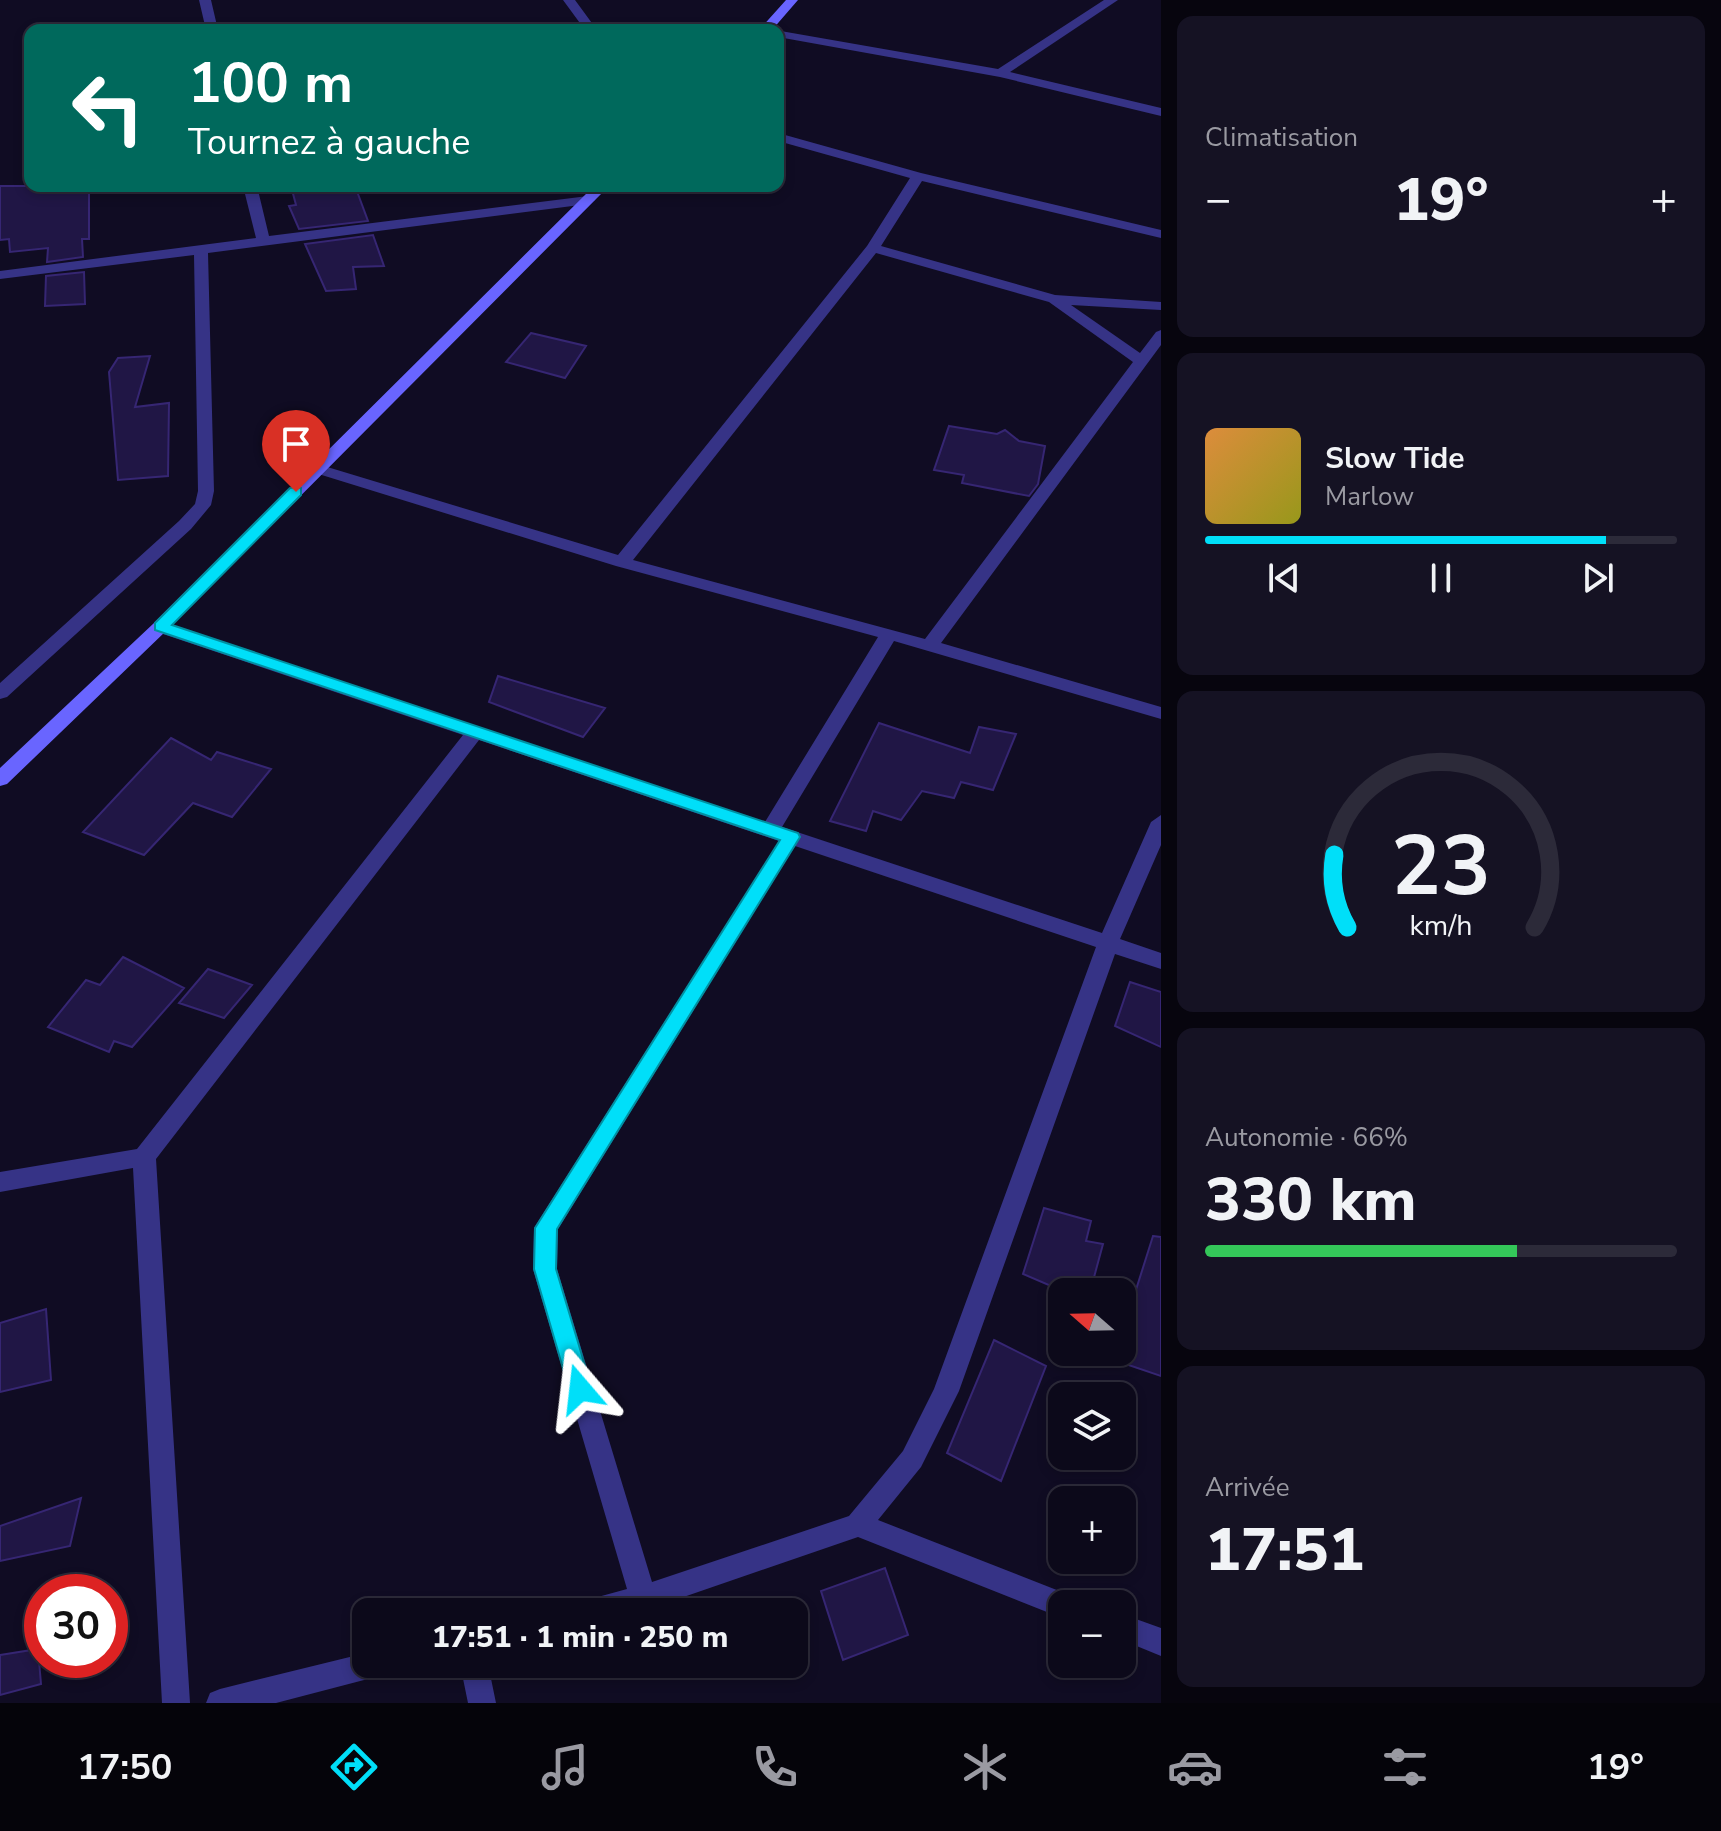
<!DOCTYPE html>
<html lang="fr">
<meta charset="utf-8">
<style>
:root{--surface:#0c091a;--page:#151223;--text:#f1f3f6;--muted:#9a9aa2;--line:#2c2a39;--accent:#00dff9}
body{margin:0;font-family:"Nunito Sans",sans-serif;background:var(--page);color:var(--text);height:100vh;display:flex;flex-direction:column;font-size:30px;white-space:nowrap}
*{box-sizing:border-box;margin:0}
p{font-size:26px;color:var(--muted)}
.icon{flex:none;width:44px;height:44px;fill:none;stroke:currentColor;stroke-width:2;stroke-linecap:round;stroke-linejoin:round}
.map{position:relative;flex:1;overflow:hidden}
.sheet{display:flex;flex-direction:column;gap:16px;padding:16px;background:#07050e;width:560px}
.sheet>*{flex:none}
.banner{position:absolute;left:24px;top:24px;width:760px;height:168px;border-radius:16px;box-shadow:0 4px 12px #0003,0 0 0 2px var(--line);background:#00695c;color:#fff;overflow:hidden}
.needle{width:52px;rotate:290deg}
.buttons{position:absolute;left:1048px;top:1278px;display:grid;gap:16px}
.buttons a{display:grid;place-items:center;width:88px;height:88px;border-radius:16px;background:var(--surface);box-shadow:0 4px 12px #0003,0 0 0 2px var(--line);font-size:40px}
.speed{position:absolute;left:24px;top:1574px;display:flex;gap:16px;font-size:40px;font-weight:700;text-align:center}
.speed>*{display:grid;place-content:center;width:104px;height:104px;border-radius:50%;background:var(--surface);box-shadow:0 4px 12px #0003,0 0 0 2px var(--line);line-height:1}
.speed .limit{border:12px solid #d22;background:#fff;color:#111}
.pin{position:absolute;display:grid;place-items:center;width:68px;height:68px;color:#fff;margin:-82px -34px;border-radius:50% 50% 50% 0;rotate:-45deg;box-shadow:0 0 8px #0007}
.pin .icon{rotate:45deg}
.me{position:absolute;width:88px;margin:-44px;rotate:343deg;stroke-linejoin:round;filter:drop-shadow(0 0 6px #0008)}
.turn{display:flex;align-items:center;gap:28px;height:168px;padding:0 32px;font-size:36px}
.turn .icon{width:104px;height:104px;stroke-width:2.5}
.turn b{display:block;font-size:56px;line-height:68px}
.big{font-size:60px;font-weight:800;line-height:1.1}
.sheet .widget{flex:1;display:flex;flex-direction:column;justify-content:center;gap:12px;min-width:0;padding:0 28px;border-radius:16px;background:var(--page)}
.sheet .dial{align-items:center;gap:0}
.dial svg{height:208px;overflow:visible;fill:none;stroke:var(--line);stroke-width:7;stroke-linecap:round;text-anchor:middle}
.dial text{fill:var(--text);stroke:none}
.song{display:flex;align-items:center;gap:24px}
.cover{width:96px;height:96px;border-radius:12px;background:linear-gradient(135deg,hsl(30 70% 55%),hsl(60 70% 35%))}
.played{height:8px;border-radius:4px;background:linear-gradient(90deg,var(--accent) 85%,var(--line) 85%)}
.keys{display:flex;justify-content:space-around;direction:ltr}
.heat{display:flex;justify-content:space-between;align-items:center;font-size:44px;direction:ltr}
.charge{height:12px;border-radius:6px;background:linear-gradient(90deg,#34c759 66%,var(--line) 0)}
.trip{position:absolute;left:352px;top:1598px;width:456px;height:80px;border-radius:16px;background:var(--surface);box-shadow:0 4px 12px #0003,0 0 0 2px var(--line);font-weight:800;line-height:80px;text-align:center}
.dock{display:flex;height:128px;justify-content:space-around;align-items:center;background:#05040a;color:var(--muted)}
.dock .icon{width:56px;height:56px}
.dock .on{color:var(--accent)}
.dock b{font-size:36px;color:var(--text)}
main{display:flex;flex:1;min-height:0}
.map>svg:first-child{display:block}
.building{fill:#201645;stroke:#362673;stroke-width:2}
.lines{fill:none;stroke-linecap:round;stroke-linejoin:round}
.street{fill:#363386;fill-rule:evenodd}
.secondary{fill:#6965ff;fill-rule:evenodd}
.route{fill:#00dff9;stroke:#0091a2;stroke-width:2}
</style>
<main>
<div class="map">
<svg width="1161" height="1703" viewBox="0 0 1161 1703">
<rect width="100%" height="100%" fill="#100c23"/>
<path class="building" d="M0 186H89V239H82L83 257 47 262 48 248 10 252 9 239 0 240Z
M291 186H355L368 221 299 229 289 206 296 205Z
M373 235 384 266 353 267 356 289 326 291 305 244Z
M84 272 85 304 45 306 46 276Z
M531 333 586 346 565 378 506 362Z
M150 356 135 407 169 403 168 476 118 480 109 372 118 358Z
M949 426 997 434 1005 430 1019 441 1045 446 1038 484 1029 496 962 483 964 475 934 470Z
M498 676 605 708 583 737 489 702Z
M879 723 970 753 979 727 1016 734 993 790 961 782 954 798 922 791 901 820 873 811 866 831 830 821Z
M171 738 211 760 217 752 271 769 232 817 193 803 144 855 83 832Z
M123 957 184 988 132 1047 114 1041 109 1052 48 1027 86 980 100 985Z
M208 969 252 985 224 1018 179 1003Z
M1130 982 1161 992V1047L1115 1026Z
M1044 1208 1091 1221 1086 1241 1103 1244 1090 1292H1065L1023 1274Z
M1153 1236 1161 1237V1376L1114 1360 1116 1352H1122V1334Z
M46 1309 51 1380 0 1392V1323Z
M994 1340 1046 1366 1001 1481 947 1453Z
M81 1498 70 1546 0 1561V1526Z
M885 1568 908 1635 843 1660 821 1591Z
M38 1649 41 1684 0 1695V1655Z"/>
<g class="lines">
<path class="street" d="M199 0H211L218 30H206Z
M563 0H575L597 30H585Z
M1104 0H1118L1010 72 1161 108V116L1000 77 778 37 775 30 998 69Z
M778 133 921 173 1161 230V238L922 181 881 246 1055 295 1161 302V310L1071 305 1140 353 1156 332 1161 330V345L941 643 1161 707V719L894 641 782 827 1102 933 1151 822 1161 815V845L1120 939 1161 953V969L1115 954 959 1391 921 1467 878 1520 1072 1596 1075 1604H1062V1618L858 1537 643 1611 572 1612 576 1603 627 1589 533 1269 534 1228 779 841 479 740 156 1159 190 1703H162L133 1168 0 1192V1172L137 1149 463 735 154 631 151 627 160 621 166 623 765 822 878 637 616 566 312 472 310 469 318 464 324 466 618 555 867 246 910 178 778 141ZM876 253 1049 302 1133 362 925 639 633 560ZM795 846 1096 947 934 1389 903 1451 849 1516 652 1582 557 1269 558 1229Z
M243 186H257L269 236 588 196 595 200 588 204 208 253 214 491 211 505 191 529 7 697 0 699V683L179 521 195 504 198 491 194 255 0 279V271L256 238Z
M1122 1614 1161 1628V1656L1122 1640Z
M366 1653V1664H391L387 1674 276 1703H206L210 1693 220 1689Z
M460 1664H488L496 1703H468Z"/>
<path class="secondary" d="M786 0H798L772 30H759Z
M594 186H609L166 631 7 784 0 786V768L154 623Z"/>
</g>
<path class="route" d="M296 487 301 488V495L172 625 798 833 800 837 557 1229 556 1269 592 1389 588 1396 580 1399 572 1396 569 1389 534 1269 535 1228 780 840 155 630V623L290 488Z"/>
</svg>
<div class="buttons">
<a><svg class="needle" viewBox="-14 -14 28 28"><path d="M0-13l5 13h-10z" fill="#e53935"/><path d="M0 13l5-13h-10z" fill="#9a9aa2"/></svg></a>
<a><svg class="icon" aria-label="layers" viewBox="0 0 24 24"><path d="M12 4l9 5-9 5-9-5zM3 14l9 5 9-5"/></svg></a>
<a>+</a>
<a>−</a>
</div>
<div class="speed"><div class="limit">30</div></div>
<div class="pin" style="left:296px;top:492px;background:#d93025"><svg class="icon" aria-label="arrive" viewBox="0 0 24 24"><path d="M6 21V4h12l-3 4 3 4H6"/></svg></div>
<svg class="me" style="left:580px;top:1389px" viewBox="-20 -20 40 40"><path d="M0-17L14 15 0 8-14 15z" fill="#00dff9" stroke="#fff" stroke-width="4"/></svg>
<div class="trip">17:51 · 1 min · 250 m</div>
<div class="banner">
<div class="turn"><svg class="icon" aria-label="left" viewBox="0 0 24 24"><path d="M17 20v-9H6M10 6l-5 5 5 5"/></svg><div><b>100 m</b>Tournez à gauche</div></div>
</div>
</div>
<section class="sheet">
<div class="widget"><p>Climatisation</p>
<div class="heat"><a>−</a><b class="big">19°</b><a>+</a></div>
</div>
<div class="widget">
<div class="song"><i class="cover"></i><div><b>Slow Tide</b><p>Marlow</p></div></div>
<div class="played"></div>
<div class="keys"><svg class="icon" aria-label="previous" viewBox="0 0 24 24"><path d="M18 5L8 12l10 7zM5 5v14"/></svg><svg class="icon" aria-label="pause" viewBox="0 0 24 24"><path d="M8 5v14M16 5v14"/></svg><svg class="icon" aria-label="next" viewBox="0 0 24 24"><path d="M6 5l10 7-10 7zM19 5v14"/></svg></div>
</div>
<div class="widget dial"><svg viewBox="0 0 100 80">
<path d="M14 69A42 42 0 1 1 86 69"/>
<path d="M14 69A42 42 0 0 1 9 41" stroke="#00dff9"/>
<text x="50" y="56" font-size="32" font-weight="700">23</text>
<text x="50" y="72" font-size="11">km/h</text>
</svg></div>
<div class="widget"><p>Autonomie · 66%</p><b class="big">330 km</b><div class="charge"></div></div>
<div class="widget"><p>Arrivée</p><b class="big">17:51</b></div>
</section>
</main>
<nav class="dock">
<b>17:50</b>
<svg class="icon on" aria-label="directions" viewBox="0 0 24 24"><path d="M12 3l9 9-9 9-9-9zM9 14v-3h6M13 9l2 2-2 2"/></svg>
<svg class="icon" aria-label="music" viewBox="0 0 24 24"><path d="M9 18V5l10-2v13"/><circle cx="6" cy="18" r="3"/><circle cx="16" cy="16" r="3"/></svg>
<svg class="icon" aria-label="phone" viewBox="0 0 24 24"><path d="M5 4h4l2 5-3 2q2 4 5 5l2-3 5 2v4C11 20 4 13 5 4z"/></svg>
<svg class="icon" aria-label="climate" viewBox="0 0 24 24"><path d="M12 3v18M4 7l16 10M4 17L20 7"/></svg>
<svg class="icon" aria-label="car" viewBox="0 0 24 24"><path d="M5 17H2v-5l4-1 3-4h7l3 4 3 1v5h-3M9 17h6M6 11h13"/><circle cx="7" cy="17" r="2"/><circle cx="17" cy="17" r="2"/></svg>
<svg class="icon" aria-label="filters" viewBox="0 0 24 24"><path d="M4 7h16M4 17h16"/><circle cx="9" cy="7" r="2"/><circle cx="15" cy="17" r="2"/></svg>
<b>19°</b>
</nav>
